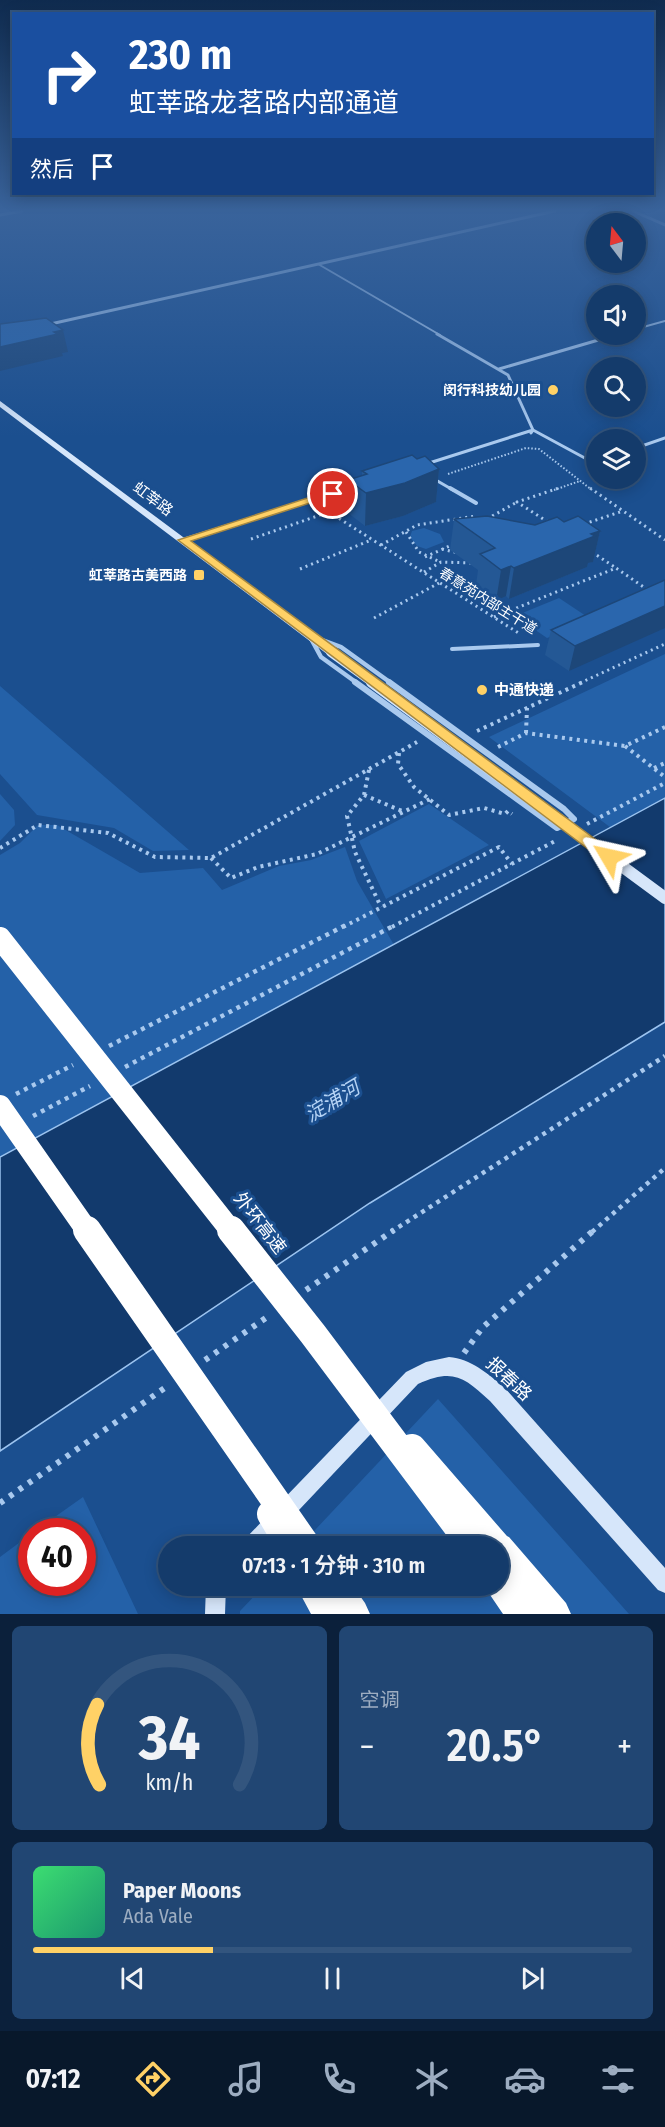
<!DOCTYPE html>
<html lang="zh">
<meta charset="utf-8">
<style>
:root{--surface:#143b6b;--page:#214673;--text:#f1f3f6;--muted:#9dadc1;--line:#33557e;--accent:#ffd166}
body{margin:0;font-family:"Fira Sans Condensed","Noto Sans SC",sans-serif;background:var(--page);color:var(--text);height:100vh;display:flex;flex-direction:column;font-size:22px;white-space:nowrap}
*{box-sizing:border-box;margin:0}
p{font-size:20px;color:var(--muted)}
.icon{flex:none;width:33px;height:33px;fill:none;stroke:currentColor;stroke-width:2;stroke-linecap:round;stroke-linejoin:round}
.map{position:relative;height:1614px;overflow:hidden}
.details{display:flex;flex-direction:column;gap:12px;padding:12px;background:#0b203b;flex:1}
.details>*{flex:none}
.top-card{position:absolute;left:12px;top:12px;width:642px;height:183px;border-radius:0px;box-shadow:0 3px 15px #0003,0 0 0 2px var(--line);background:#1a4fa0;color:#fff;overflow:hidden}
.needle{width:39px;rotate:344deg}
.fabs{position:absolute;left:586px;top:213px;display:grid;gap:12px}
.fabs a{display:grid;place-items:center;width:60px;height:60px;border-radius:50%;background:var(--surface);box-shadow:0 3px 15px #0003,0 0 0 2px var(--line);font-size:30px}
.speed{position:absolute;left:18px;top:1518px;display:flex;gap:12px;font-size:30px;font-weight:700;text-align:center}
.speed>*{display:grid;place-content:center;width:78px;height:78px;border-radius:50%;background:var(--surface);box-shadow:0 3px 15px #0003,0 0 0 2px var(--line);line-height:1}
.speed .limit{border:9px solid #d22;background:#fff;color:#111}
.pin{position:absolute;display:grid;place-items:center;width:51px;height:51px;color:#fff;margin:-26px;border:3px solid #fff;border-radius:50%;box-shadow:0 2px 6px #0007}
.me{position:absolute;width:66px;margin:-33px;rotate:306deg;stroke-linejoin:round;filter:drop-shadow(0 0 4px #0008)}
.turn{display:flex;align-items:center;gap:21px;height:126px;padding:0 18px;font-size:27px}
.turn .icon{width:78px;height:78px;stroke-width:2.5}
.turn b{display:block;font-size:42px;line-height:51px}
.then{display:flex;align-items:center;height:57px;padding:0 18px;background:#0003;gap:12px;font-size:22px}
.big{font-size:45px;font-weight:600;line-height:1.1}
.details .card{flex:1;display:flex;flex-direction:column;justify-content:center;gap:9px;min-width:0;padding:0 21px;border-radius:9px;background:var(--page)}
.details .dial{align-items:center;gap:0}
.dial svg{height:156px;overflow:visible;fill:none;stroke:var(--line);stroke-width:7;stroke-linecap:round;text-anchor:middle}
.dial text{fill:var(--text);stroke:none}
.song{display:flex;align-items:center;gap:18px}
.cover{width:72px;height:72px;border-radius:9px;background:linear-gradient(135deg,hsl(140 70% 55%),hsl(160 70% 35%))}
.played{height:6px;border-radius:3px;background:linear-gradient(90deg,var(--accent) 30%,var(--line) 30%)}
.keys{display:flex;justify-content:space-around;direction:ltr}
.heat{display:flex;justify-content:space-between;align-items:center;font-size:33px;direction:ltr}
.details .tiles{flex:1;display:grid;gap:12px;grid-template-columns:1fr 1fr}
.card:last-child{grid-column:span 2}
.trip{position:absolute;left:158px;top:1536px;width:351px;height:60px;border-radius:30px;background:var(--surface);box-shadow:0 3px 15px #0003,0 0 0 2px var(--line);font-weight:600;line-height:60px;text-align:center}
.tabs{display:flex;height:96px;justify-content:space-around;align-items:center;background:#08182b;color:var(--muted)}
.tabs .icon{width:42px;height:42px}
.tabs .on{color:var(--accent)}
.tabs b{font-size:27px;color:var(--text)}
.map>svg:first-child{display:block}
.green{fill:#2461a8}
.water{fill:#123a6d;stroke:#9cc4f0;stroke-width:1.5}
.lines{fill:none;stroke-linecap:round;stroke-linejoin:round}
.path-far4{stroke:#a9c9ee;stroke-width:2;stroke-dasharray:1.5 2;stroke-linecap:butt}
.path-far3{stroke:#a9c9ee;stroke-width:3;stroke-dasharray:2 4;stroke-linecap:butt}
.path-far2{stroke:#a9c9ee;stroke-width:4;stroke-dasharray:3 4.5;stroke-linecap:butt}
.path-far1{stroke:#a9c9ee;stroke-width:4.5;stroke-dasharray:4 5;stroke-linecap:butt}
.path{stroke:#a9c9ee;stroke-width:6;stroke-dasharray:4.5 7;stroke-linecap:butt}
.lane-far2{stroke:#a9c9ee;stroke-width:2}
.lane-far1{stroke:#a9c9ee;stroke-width:3}
.lane{stroke:#a9c9ee;stroke-width:4}
.street-far2{stroke:#a9c9ee;stroke-width:3}
.street-far1{stroke:#a9c9ee;stroke-width:4.5}
.street{stroke:#a9c9ee;stroke-width:6}
.secondary{fill:#d6e6fa;fill-rule:evenodd}
.highway{fill:#fff;fill-rule:evenodd}
.secondary-bridge-far1{stroke:#d6e6fa;stroke-width:10}
.secondary-bridge{stroke:#d6e6fa;stroke-width:12}
.highway-bridge-far1{stroke:#fff;stroke-width:22}
.highway-bridge{stroke:#fff;stroke-width:28}
.wall{fill:#245895}
.shaded-wall{fill:#1d4779}
.building{fill:#2a66ad;stroke:#1d4779;stroke-width:1.5}
.route{fill:#ffd166;stroke:#a68842;stroke-width:1.5}
.poi-dot{fill:#ffd166;stroke:#1b4f8f;stroke-width:2}
.labels{text-anchor:middle;dominant-baseline:central;stroke-width:6;stroke-linejoin:round;paint-order:stroke}
.far-poi-label{font-size:14px;font-weight:bold;fill:#fff;stroke:#1b4f8f;text-anchor:end}
.far-street-label{font-size:14px;fill:#fff;stroke:#1b4f8f}
.street-label{font-size:15px;fill:#fff;stroke:#1b4f8f}
.poi-label{font-size:15px;font-weight:bold;fill:#fff;stroke:#1b4f8f;text-anchor:start}
.near-street-label{font-size:18px;fill:#fff;stroke:#1b4f8f}
.near-water-label{font-size:20px;font-style:italic;fill:#b5d3f5;stroke:#1b4f8f}
</style>
<div class="map">
<svg width="665" height="1614" viewBox="0 0 665 1614">
<rect width="100%" height="100%" fill="#1b4f8f"/>
<path class="green" d="M424 528 440 534 444 542 426 549 417 546 410 537 412 531Z
M559 598 592 620 547 638 515 616Z
M665 654V868L489 737Z
M0 686 189 850 153 851 114 828 37 815 0 774Z
M0 794 14 810 15 825 0 841Z
M429 804 489 845 386 899 359 841Z
M38 825H57L140 873 203 868 222 890 279 866 311 860 345 847 357 881 394 945 0 1157V855L20 843Z
M438 1399 629 1614H240V1611L264 1586H498V1546H300Z
M83 1497 138 1614H0V1557L31 1534 32 1582H82V1532L35 1531Z"/>
<path class="water" d="M665 798V1022L370 1203 0 1451V1157Z"/>
<g class="lines">
<path class="path-far4" d="M448 474 526 448 539 449 592 490
M554 490 580 481"/>
<path class="path-far3" d="M590 488 665 540
M329 512 520 634
M487 519 517 502
M548 522 517 502 559 488
M584 524 620 512
M406 532 419 552 440 562
M251 539 352 504
M381 545 417 525 476 516
M442 549 458 553
M592 552 616 568
M425 557 454 544
M300 569 371 540
M424 572 441 562 473 563
M494 617 616 568 648 590
M374 618 439 583
M580 683 665 644"/>
<path class="path-far2" d="M477 731 583 682
M526 733 527 708
M625 746 665 777
M498 747 526 733 625 746 665 727
M399 753 398 764 414 787 449 815 484 808 505 814 508 811 512 814
M654 768 665 763
M369 770 364 795 347 816 355 852 381 907
M364 795 402 811
M587 824 665 783
M0 848 38 825 108 833 155 857 211 858 417 742
M211 858 231 878 258 867 317 854 430 799
M343 927 499 847 512 864
M392 927 557 840"/>
<path class="path-far1" d="M109 1046 346 925
M125 1067 395 925
M16 1094 73 1065
M33 1116 90 1086
M391 1232 665 1056
M592 1232 665 1168"/>
<path class="path" d="M306 1290 394 1230
M464 1353 482 1328 594 1230
M205 1360 270 1315
M0 1503 169 1385"/>
<path class="lane-far2" d="M318 264 440 335
M636 329 665 321
M615 335 619 334"/>
<path class="lane-far1" d="M499 369 619 334
M531 433 533 430 594 463 597 462
M636 448 665 438
M426 464 533 430 508 375 437 334
M434 479 453 490
M344 490 352 487"/>
<path class="lane" d="M450 488 476 503
M183 540 348 488
M452 649 538 645"/>
<path class="street-far2" d="M633 211 665 225
M0 215 22 211
M46 325 555 211"/>
<path class="street-far1" d="M357 683 321 657 309 635 341 647 391 683"/>
<path class="street" d="M355 682 557 828 574 819 564 809 389 682"/>
<path class="secondary" d="M0 401 335 650 336 652 335 654H327L0 407Z
M449 1357C471 1359 487 1373 504 1387L665 1568V1593L658 1590 490 1401C464 1377 453 1368 418 1384L265 1546H242L245 1539 406 1372 426 1362Z
M206 1586H226L225 1614H205Z"/>
<path class="highway" d="M498 1533 509 1537 566 1603 571 1614H503L484 1586H498V1546H483L487 1537Z
M296 1586H353L365 1603 370 1614H311Z"/>
<path class="secondary-bridge-far1" d="M331 652 374 683"/>
<path class="secondary-bridge" d="M372 682 665 898"/>
<path class="highway-bridge-far1" d="M0 938 232 1232
M0 1106 88 1232"/>
<path class="highway-bridge" d="M87 1230 307 1546
M231 1230 313 1334 472 1546
M412 1448 497 1546
M271 1514 290 1546"/>
</g>
<path class="wall" d="M417 459 439 469 436 502 403 516 365 526 348 513V480L362 476V471Z
M454 519 535 525 564 522 600 531 593 562 588 563 587 567 509 599 506 596 496 601 476 585 478 570 450 550Z
M665 580 569 671 545 655 551 630Z"/>
<path class="shaded-wall" d="M63 330 68 352 62 353 63 356 0 371V347Z
M439 469 436 502 403 516 365 526 366 493Z
M600 531 593 562 588 563 587 567 509 599 514 568 591 534Z
M511 566 506 596 496 601 501 570Z
M665 606V628L569 671 575 646Z"/>
<path class="building" d="M46 318 63 330 54 332 58 334 0 347V324Z
M412 455 417 459 425 456 439 469 405 483 366 493 348 480 367 474 362 471Z
M487 516 535 525 557 517 564 522 578 516 600 531 591 534 595 536 514 568 511 566 501 570 480 554 495 548 454 519Z
M665 580V606L575 646 551 630Z"/>
<linearGradient id="sky" x2="0" y2="1"><stop stop-color="#0f2b4f"/><stop offset="0.48" stop-color="#39639b"/><stop offset="1" stop-color="#39639b" stop-opacity="0"/></linearGradient>
<rect width="665" height="437" fill="url(#sky)"/>
<path class="route" d="M329 491 338 494 191 541 614 853 617 857 614 861H604L178 540Z"/>
<g class="poi-dot">
<circle cx="553" cy="390" r="6"/>
<rect x="193" y="569" width="12" height="12" rx="3"/>
<circle cx="482" cy="690" r="6"/>
</g>
<g class="labels">
<g class="far-poi-label">
<text x="541" y="390">闵行科技幼儿园</text>
<text x="187" y="575">虹莘路古美西路</text>
</g>
<g class="far-street-label">
<text transform="translate(488 601) rotate(32)">春意苑内部主干道</text>
</g>
<g class="street-label">
<text transform="translate(153 499) rotate(37)">虹莘路</text>
</g>
<g class="poi-label">
<text x="494" y="690">中通快递</text>
</g>
<g class="near-street-label">
<text transform="translate(260 1223) rotate(52)">外环高速</text>
<text transform="translate(509 1379) rotate(43)">报春路</text>
</g>
<g class="near-water-label">
<text transform="translate(332 1101) rotate(-31)">淀浦河</text>
</g>
</g>
</svg>
<div class="fabs">
<a><svg class="needle" viewBox="-14 -14 28 28"><path d="M0-13l5 13h-10z" fill="#e53935"/><path d="M0 13l5-13h-10z" fill="#9dadc1"/></svg></a>
<a><svg class="icon" aria-label="sound" viewBox="0 0 24 24"><path d="M4 9h4l5-4v14l-5-4H4zM17 9q2 3 0 6"/></svg></a>
<a><svg class="icon" aria-label="search" viewBox="0 0 24 24"><circle cx="10" cy="10" r="6"/><path d="M15 15l6 6"/></svg></a>
<a><svg class="icon" aria-label="layers" viewBox="0 0 24 24"><path d="M12 4l9 5-9 5-9-5zM3 14l9 5 9-5"/></svg></a>
</div>
<div class="speed"><div class="limit">40</div></div>
<div class="pin" style="left:333px;top:494px;background:#d93025"><svg class="icon" aria-label="arrive" viewBox="0 0 24 24"><path d="M6 21V4h12l-3 4 3 4H6"/></svg></div>
<svg class="me" style="left:609px;top:857px" viewBox="-20 -20 40 40"><path d="M0-17L14 15 0 8-14 15z" fill="#ffd166" stroke="#fff" stroke-width="4"/></svg>
<div class="trip">07:13 · 1 分钟 · 310 m</div>
<div class="top-card">
<div class="turn"><svg class="icon" aria-label="right" viewBox="0 0 24 24"><path d="M7 20v-9h11M14 6l5 5-5 5"/></svg><div><b>230 m</b>虹莘路龙茗路内部通道</div></div>
<div class="then">然后<svg class="icon" aria-label="arrive" viewBox="0 0 24 24"><path d="M6 21V4h12l-3 4 3 4H6"/></svg></div>
</div>
</div>
<section class="details">
<div class="tiles">
<div class="card dial"><svg viewBox="0 0 100 80">
<path d="M14 69A42 42 0 1 1 86 69"/>
<path d="M14 69A42 42 0 0 1 13 28" stroke="#ffd166"/>
<text x="50" y="56" font-size="32" font-weight="700">34</text>
<text x="50" y="72" font-size="11">km/h</text>
</svg></div>
<div class="card"><p>空调</p>
<div class="heat"><a>−</a><b class="big">20.5°</b><a>+</a></div>
</div>
<div class="card">
<div class="song"><i class="cover"></i><div><b>Paper Moons</b><p>Ada Vale</p></div></div>
<div class="played"></div>
<div class="keys"><svg class="icon" aria-label="previous" viewBox="0 0 24 24"><path d="M18 5L8 12l10 7zM5 5v14"/></svg><svg class="icon" aria-label="pause" viewBox="0 0 24 24"><path d="M8 5v14M16 5v14"/></svg><svg class="icon" aria-label="next" viewBox="0 0 24 24"><path d="M6 5l10 7-10 7zM19 5v14"/></svg></div>
</div>
</div>
</section>
<nav class="tabs">
<b>07:12</b>
<svg class="icon on" aria-label="directions" viewBox="0 0 24 24"><path d="M12 3l9 9-9 9-9-9zM9 14v-3h6M13 9l2 2-2 2"/></svg>
<svg class="icon" aria-label="music" viewBox="0 0 24 24"><path d="M9 18V5l10-2v13"/><circle cx="6" cy="18" r="3"/><circle cx="16" cy="16" r="3"/></svg>
<svg class="icon" aria-label="phone" viewBox="0 0 24 24"><path d="M5 4h4l2 5-3 2q2 4 5 5l2-3 5 2v4C11 20 4 13 5 4z"/></svg>
<svg class="icon" aria-label="climate" viewBox="0 0 24 24"><path d="M12 3v18M4 7l16 10M4 17L20 7"/></svg>
<svg class="icon" aria-label="car" viewBox="0 0 24 24"><path d="M5 17H2v-5l4-1 3-4h7l3 4 3 1v5h-3M9 17h6M6 11h13"/><circle cx="7" cy="17" r="2"/><circle cx="17" cy="17" r="2"/></svg>
<svg class="icon" aria-label="filters" viewBox="0 0 24 24"><path d="M4 7h16M4 17h16"/><circle cx="9" cy="7" r="2"/><circle cx="15" cy="17" r="2"/></svg>
</nav>
